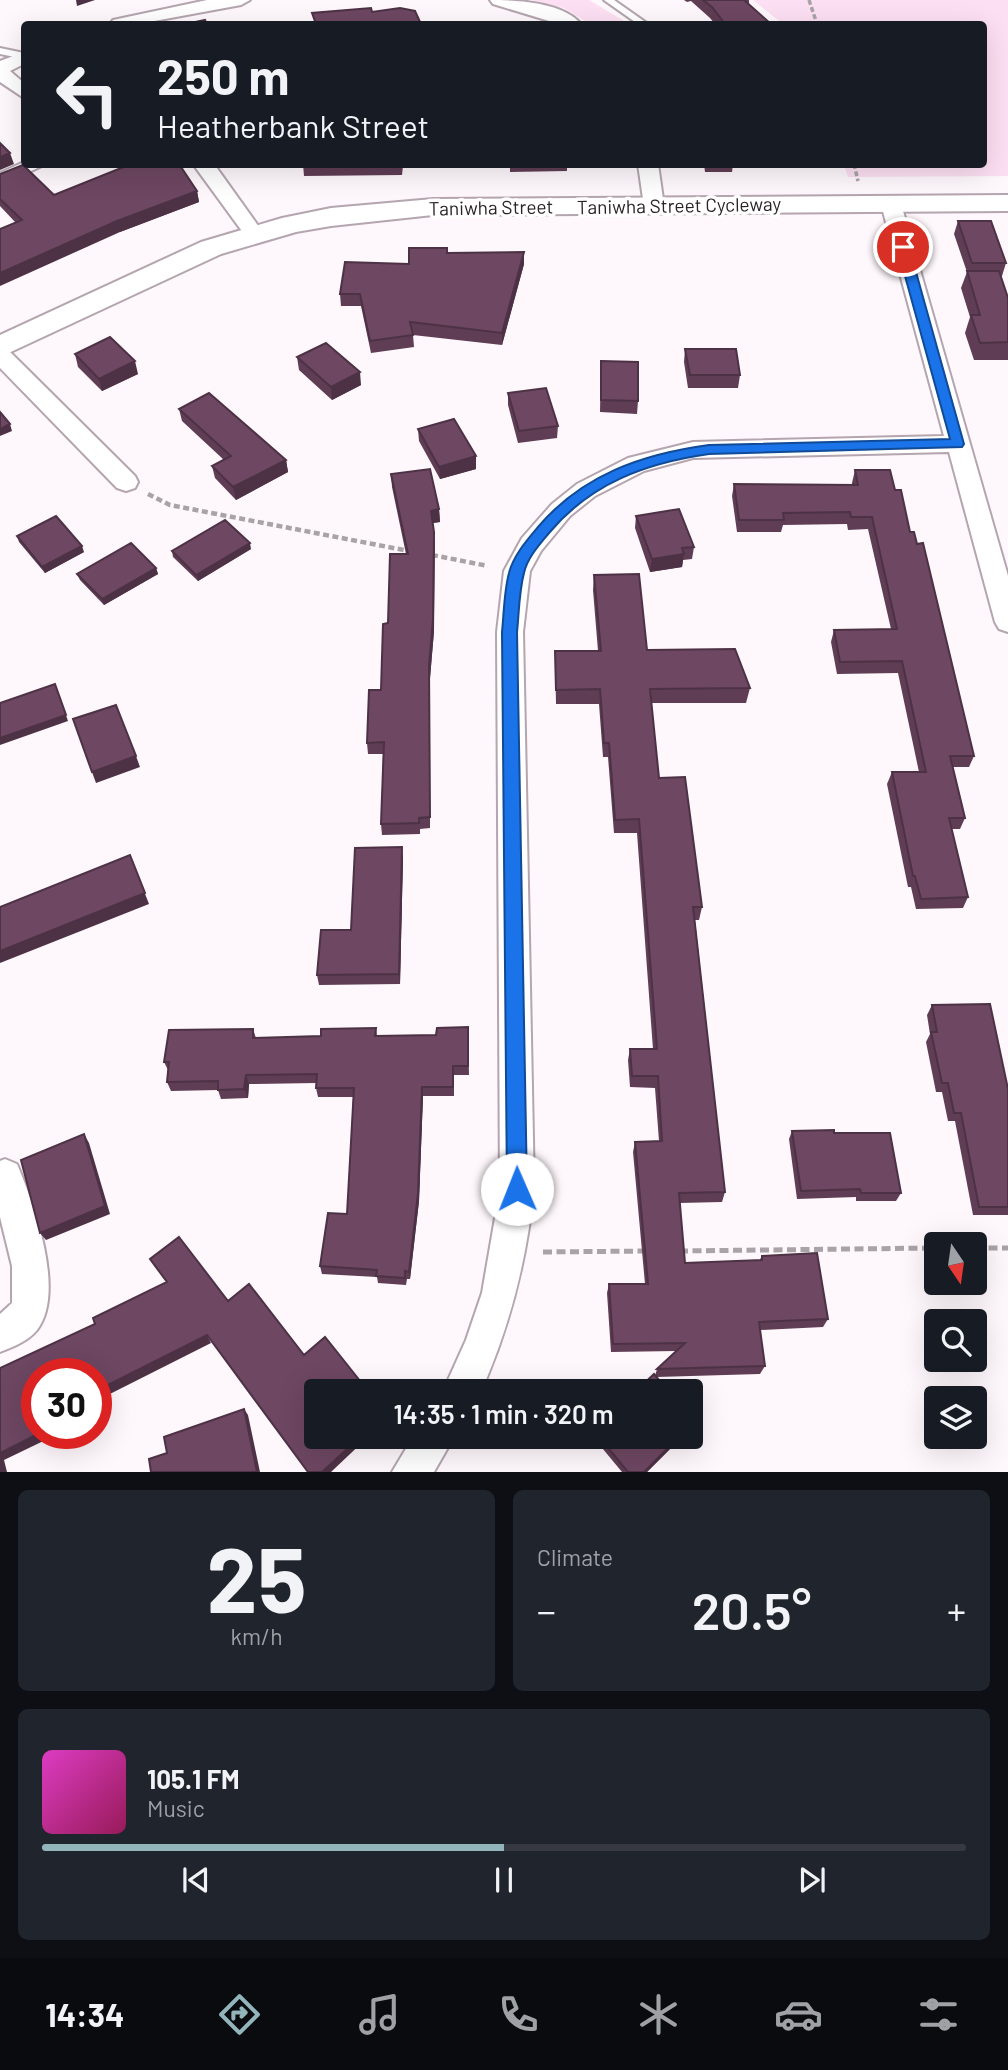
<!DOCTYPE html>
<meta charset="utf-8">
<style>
:root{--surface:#171b24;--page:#20242c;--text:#f1f3f6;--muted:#9ea1a6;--line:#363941;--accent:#92b4bb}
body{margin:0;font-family:Barlow,sans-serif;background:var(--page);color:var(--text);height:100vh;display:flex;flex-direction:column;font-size:26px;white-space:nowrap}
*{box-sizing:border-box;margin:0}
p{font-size:23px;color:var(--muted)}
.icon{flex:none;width:38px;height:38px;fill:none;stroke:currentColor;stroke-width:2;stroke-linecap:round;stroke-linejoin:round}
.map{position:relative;height:1472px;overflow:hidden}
.panel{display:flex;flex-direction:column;gap:18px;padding:18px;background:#0d0f14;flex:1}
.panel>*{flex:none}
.top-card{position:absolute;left:21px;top:21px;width:966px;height:147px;border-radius:7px;box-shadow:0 7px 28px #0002;background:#171b24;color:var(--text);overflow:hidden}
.needle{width:46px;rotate:167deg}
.controls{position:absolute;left:924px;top:1232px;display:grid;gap:14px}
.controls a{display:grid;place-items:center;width:63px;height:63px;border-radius:7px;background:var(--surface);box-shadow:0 7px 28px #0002;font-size:35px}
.speed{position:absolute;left:21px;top:1358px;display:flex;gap:14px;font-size:35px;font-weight:700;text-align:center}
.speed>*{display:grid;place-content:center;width:91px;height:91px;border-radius:50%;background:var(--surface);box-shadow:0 7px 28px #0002;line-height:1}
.speed .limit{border:10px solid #d22;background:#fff;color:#111}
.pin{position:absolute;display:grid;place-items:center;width:60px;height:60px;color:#fff;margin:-30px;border:4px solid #fff;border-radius:50%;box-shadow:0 2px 7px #0007}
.me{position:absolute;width:77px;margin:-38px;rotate:359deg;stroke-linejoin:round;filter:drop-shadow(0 0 5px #0008)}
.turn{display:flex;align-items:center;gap:24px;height:147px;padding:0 21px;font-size:32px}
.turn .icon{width:91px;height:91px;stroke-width:2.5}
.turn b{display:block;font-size:49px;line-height:60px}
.big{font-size:52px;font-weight:600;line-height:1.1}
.panel .widget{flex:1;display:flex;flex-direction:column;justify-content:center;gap:10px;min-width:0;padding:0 24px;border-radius:10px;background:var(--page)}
.panel .dial{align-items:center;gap:0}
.dial b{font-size:91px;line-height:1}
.song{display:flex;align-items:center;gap:21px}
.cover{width:84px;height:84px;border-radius:10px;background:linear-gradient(135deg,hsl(310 70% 55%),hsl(330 70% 35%))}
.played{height:7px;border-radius:4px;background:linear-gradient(90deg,var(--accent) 50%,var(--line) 50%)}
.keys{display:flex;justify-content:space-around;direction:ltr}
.heat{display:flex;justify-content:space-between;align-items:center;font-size:38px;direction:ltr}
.panel .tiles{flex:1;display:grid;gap:18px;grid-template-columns:1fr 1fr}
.widget:last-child{grid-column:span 2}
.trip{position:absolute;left:304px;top:1379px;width:399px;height:70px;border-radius:7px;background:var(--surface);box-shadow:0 7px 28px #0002;font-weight:600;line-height:70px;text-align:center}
.tabs{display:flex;height:112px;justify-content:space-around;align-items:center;background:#090b0e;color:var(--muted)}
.tabs .icon{width:49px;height:49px}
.tabs .selected{color:var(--accent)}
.tabs b{font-size:32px;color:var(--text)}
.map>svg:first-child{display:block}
.green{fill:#fcdff2}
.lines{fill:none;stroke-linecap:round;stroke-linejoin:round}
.lane-casing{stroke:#b4a5af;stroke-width:4}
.street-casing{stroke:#b4a5af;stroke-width:4}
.secondary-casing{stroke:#b4a5af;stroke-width:4}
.path-far2{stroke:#a9a2a6;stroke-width:3.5;stroke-dasharray:5 2.5;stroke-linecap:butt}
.path-far1{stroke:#a9a2a6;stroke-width:4.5;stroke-dasharray:6 3.5;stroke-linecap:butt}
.path{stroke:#a9a2a6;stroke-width:5;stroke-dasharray:9 4.5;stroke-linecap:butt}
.lane{fill:#fff;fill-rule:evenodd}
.street{fill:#fff;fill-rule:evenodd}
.secondary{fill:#fff;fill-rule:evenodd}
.wall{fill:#5f3d54}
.shaded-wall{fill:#4d3245}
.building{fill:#6e4762;stroke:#4d3245;stroke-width:2}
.route{fill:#1a73e8;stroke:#114b97;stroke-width:2}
.labels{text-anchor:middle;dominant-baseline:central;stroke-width:7;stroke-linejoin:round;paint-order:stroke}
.far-street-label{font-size:19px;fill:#292327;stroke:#fff}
</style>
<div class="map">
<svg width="1008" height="1472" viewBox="0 0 1008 1472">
<rect width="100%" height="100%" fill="#fef7fb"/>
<path class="green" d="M531 0H589L629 24H590L564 8Z
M753 0H1008V176L848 177 844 165 984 164V24H783Z"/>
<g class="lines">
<g class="lane-casing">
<path id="lane" d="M604 0H614L648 24H638Z
M0 48 24 53V59L0 54Z"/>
</g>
<g class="street-casing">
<path id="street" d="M207 0H250L241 5 138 24H110L113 20Z
M490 0C517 0 563 2 581 24H559L493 4Z
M24 52V64L10 71 24 83V98L0 82V61Z
M24 162V164H46L0 186V173Z
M193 164H214L264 234 261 238H247Z
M638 164H658L664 206 661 210 654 212 644 206Z
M891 198 901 204 1008 576V632L999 629 995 622 949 452 693 458 644 471 595 496 570 516 541 551 530 571 523 632 534 1189C527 1256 512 1318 486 1380L481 1391H443L466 1340 482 1293 500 1189 497 632 504 571 522 538 552 504 577 484 628 458 693 442 944 436 881 204Z
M0 348 8 350 135 476 138 482 135 488 126 491 117 488 0 368Z
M5 1159 17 1164C34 1204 66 1292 37 1330 28 1341 13 1347 0 1352V1314L12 1303V1266L0 1217V1161Z
M413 1437H454L434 1472H392Z"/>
</g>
<g class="secondary-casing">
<path id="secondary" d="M1008 195V211L433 215 331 226 296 232 221 254 0 357V335L201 242 282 218 331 208 433 199Z"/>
</g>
<path class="path-far2" d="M809 0 817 24
M854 164 858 181"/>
<path class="path-far1" d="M148 494 170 505 409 551
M432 555 488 566"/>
<path class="path" d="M975 1248H1008
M679 1251 936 1248
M543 1252 646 1251"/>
<use href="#lane" class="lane"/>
<use href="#street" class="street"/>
<use href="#secondary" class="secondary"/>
</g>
<path class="wall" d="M684 0H749V4L771 24H715L710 18 691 1 687 2Z
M303 164H424V165L403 166 402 175 304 176Z
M510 164H567V171L510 172Z
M704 164H733L732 172H705Z
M0 174 54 195 197 191 199 202 120 232 16 223 0 206Z
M958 221 1006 263 1002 276H1001L1008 298V360H974L965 333 970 317 961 288 967 272 954 234Z
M524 252V264L502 345 413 335 414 347 371 353 361 306H341L340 294 409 264 447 253Z
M685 349 740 375 738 388H688L684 362Z
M75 354 138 374 102 391 78 367Z
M297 357 361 385 332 400 299 370Z
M601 361 638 401 637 414 600 412Z
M508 393 558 426 557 438 518 443 508 405Z
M179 409 286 460 288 472 236 500 215 478 212 466 224 460 182 421Z
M418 429 476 469 440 479 419 441Z
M855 470 895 490 910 532 974 756 969 767H953L965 818 960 829H952L968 897 963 908 916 909 911 887H908L887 784 892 772H919L898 673 837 674 831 642 834 630 891 629 868 529 848 530 847 524 783 525 781 532H737L732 496 734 484 852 485V483Z
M391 474 439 509 440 522 433 523 435 544 434 631 430 678V828L420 829V834L382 835 381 824 383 754H368L367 743 381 690 388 623 406 554 392 487Z
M636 516 694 547 692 559 683 560 682 567 650 572 635 528Z
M17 536 84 552 45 573 19 542Z
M251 549 198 581 173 557 172 551Z
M156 568 158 574 104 605 80 580 77 574Z
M594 575 647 650 750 688 746 703H651L659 778 702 907 699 920H695L725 1192 722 1202 679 1203 685 1263 759 1261 762 1256 828 1319 823 1327 760 1330 765 1366 760 1374 656 1377 655 1376 657 1369 676 1351 611 1352 607 1293 609 1284H645L633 1152 635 1142 659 1141 655 1088 630 1087 628 1060 630 1049H653L637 833H614L608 757H603L599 704H556L555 651H598L593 590Z
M403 857 400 984 319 985 317 975Z
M932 1005 1008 1089V1215H973L955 1121H948L942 1092H936L926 1042 930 1034 927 1015Z
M468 1027 469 1075H454V1096H423L419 1201 410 1279H407L406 1285 378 1283 377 1277 322 1274 320 1266 347 1214 353 1097H318L316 1088V1083L249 1084 248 1098 221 1099 218 1090 171 1091 167 1082 168 1070 164 1062 253 1029 256 1038 321 1036 376 1028 377 1036 436 1035Z
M792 1131 834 1133 901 1193 896 1201H856V1197L797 1199 789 1139Z
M593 1437H682L647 1472H622Z"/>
<path class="shaded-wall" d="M76 0H95L77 6Z
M10 153 14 164 0 170V157Z
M197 191 199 202 120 232 0 286V273L117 221Z
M524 252V264L502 345V333Z
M135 361 138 374 102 391 99 379Z
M360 372 361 385 332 400 331 387Z
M10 424 12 431 0 436V429Z
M476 456V469L440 479 439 467Z
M286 460 288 472 236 500 233 487Z
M439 509 440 522 432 523 431 511Z
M434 532V631L430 678V828L429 666Z
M250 543 251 549 198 581 196 575Z
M82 546 84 552 45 573 42 567Z
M684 554 682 567 650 572 652 559Z
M156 568 158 574 104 605 102 599Z
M55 684 68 721 0 745V738Z
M136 756 140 767 96 783 92 772Z
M402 847 403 857 400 984 399 974Z
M130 855 149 904 0 963V951Z
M246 1075 249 1084 248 1098 244 1089Z
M422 1087 423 1096 419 1201 410 1279 409 1272Z
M84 1134 89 1143 110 1214 46 1240 40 1233Z
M207 1335 211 1343 96 1401V1391Z
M244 1409 248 1415 260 1472H257Z
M40 1433H60L4 1460 7 1472H0V1453Z
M360 1437H368L331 1472H322Z
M679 1437H682L647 1472H644Z"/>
<path class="building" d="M703 0H744L771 24H725L712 7Z
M371 8 372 12 400 8 415 11 421 24H316L312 13Z
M205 20 207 24H186Z
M0 143 10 153 0 157Z
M131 164H179L197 191 117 221 0 273V229L22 220 0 199V174L23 165 54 195Z
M303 164H402V166L303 167Z
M958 221H991L1006 263H972Z
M409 248H447V253L524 252 502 333 410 322 413 335 370 341 360 294H340L345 262 409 264Z
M967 271H999L1008 298V342L980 343 971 315H980Z
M110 337 135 361 99 379 75 354Z
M326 343 360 372 331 387 297 357Z
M685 349H736L740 375H690Z
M601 361 638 362V401L601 400Z
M546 388 558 426 519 431 508 393Z
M209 393 286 460 233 487 212 466 231 456 179 409Z
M0 412 10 424 0 429Z
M454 419 476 456 439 467 418 429Z
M430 469 439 509 431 511 434 532 433 619 429 666 430 817 419 818V823L381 824 384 742 367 743 369 690H381L383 624 388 623 390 554H408L391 474Z
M855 470H890L895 490H901L910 532H914L917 544 923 543 974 756H950L965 818H949L968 897 921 899 915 876H913L892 772H926L902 661 840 662 834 630 897 629 872 517H851L850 512 783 513 784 520H739L734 484 858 485Z
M679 509 694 547 682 548 684 554 652 559 636 516Z
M56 516 82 546 42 567 17 536Z
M225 520 250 543 196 575 172 551Z
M131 543 156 568 102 599 77 574Z
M639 574 647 650 735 649 750 688 650 689 659 778 685 777 702 907H693L725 1192 679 1193 685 1263 762 1260V1256L817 1253 828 1319 759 1322 765 1366 657 1369 685 1343 613 1344 609 1284H648L635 1142 662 1141 658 1076H632L630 1049H657L639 819 615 820 609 743H604L600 689 556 690 555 651H601L594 575Z
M55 684 66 715 0 738V703Z
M116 705 136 756 92 772 73 719Z
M402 847 399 974 317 975 321 930H351L355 848Z
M130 855 145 893 0 951V907Z
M990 1004 1008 1089V1207H979L961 1113H954L948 1083H942L931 1032H937L932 1005Z
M468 1027V1066H453V1087H422L418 1193 409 1272 405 1271V1278L376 1276 377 1270 320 1266 328 1213 347 1214 354 1088H316L317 1074 246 1075 244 1089 218 1090V1081L167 1082 169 1062H164L169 1030 253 1029V1038L321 1036V1029L376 1028 375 1036 436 1035 437 1028Z
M834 1130V1133H890L901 1193H861L860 1189 801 1191 792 1131Z
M84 1134 105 1206 40 1233 21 1160Z
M179 1237 228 1301 249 1284 304 1355 325 1337 368 1391H317V1437H360L322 1472H308L207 1335 96 1391V1374H37V1433H40L0 1453V1368L95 1324 93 1318 167 1282 150 1259Z
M654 1374 668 1391H636Z
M244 1409 257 1472H151L149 1459 167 1453 164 1437Z
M599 1437H679L644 1472H628Z"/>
<path class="route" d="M903 244 909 247 964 444 962 447 709 454C646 463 591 483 549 533 540 544 527 558 524 573 519 592 519 613 517 632L527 1189 524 1196 517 1199 510 1196 507 1189 502 632C504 613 504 591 509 573 513 556 527 540 538 527 582 475 642 454 709 445L950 439 897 247Z"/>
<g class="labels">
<g class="far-street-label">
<text transform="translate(679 205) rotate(-1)">Taniwha Street Cycleway</text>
<text transform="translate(491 207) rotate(-1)">Taniwha Street</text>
</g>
</g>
</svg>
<div class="controls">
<a><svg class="needle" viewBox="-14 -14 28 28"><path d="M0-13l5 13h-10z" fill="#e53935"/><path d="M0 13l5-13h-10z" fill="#9ea1a6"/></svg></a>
<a><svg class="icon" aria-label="search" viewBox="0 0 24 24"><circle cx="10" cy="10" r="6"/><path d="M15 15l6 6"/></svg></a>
<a><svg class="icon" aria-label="layers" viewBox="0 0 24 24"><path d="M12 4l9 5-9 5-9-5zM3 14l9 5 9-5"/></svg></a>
</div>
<div class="speed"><div class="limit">30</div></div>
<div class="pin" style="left:903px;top:247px;background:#d93025"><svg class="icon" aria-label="arrive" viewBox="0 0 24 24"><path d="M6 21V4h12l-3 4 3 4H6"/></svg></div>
<svg class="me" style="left:517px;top:1189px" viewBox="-20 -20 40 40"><circle r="19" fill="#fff"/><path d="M0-13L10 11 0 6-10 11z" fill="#1a73e8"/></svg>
<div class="trip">14:35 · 1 min · 320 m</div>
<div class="top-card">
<div class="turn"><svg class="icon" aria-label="left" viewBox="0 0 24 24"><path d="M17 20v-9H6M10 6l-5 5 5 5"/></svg><div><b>250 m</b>Heatherbank Street</div></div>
</div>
</div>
<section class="panel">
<div class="tiles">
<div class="widget dial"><b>25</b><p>km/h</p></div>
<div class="widget"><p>Climate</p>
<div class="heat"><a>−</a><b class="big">20.5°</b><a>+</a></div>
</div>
<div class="widget">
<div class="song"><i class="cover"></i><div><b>105.1 FM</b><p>Music</p></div></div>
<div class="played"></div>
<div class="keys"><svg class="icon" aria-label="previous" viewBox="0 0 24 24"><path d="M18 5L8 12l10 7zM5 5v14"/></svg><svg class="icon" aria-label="pause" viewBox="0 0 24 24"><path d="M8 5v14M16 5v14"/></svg><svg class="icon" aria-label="next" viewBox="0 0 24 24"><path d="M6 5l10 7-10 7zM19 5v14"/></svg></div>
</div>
</div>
</section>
<nav class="tabs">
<b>14:34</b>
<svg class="icon selected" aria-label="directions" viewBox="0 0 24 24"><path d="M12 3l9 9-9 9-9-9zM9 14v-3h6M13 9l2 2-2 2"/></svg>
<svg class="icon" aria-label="music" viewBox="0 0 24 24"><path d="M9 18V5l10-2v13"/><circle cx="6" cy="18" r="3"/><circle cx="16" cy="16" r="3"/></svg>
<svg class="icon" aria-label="phone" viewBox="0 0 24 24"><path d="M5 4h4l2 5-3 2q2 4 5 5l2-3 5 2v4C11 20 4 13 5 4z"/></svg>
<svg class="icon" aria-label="climate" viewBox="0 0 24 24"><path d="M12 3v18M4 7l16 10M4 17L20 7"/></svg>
<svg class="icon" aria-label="car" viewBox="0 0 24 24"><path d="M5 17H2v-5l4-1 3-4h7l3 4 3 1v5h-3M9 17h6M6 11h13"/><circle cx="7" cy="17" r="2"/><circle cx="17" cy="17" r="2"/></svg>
<svg class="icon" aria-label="filters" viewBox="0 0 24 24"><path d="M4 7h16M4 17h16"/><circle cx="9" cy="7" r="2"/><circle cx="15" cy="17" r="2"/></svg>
</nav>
